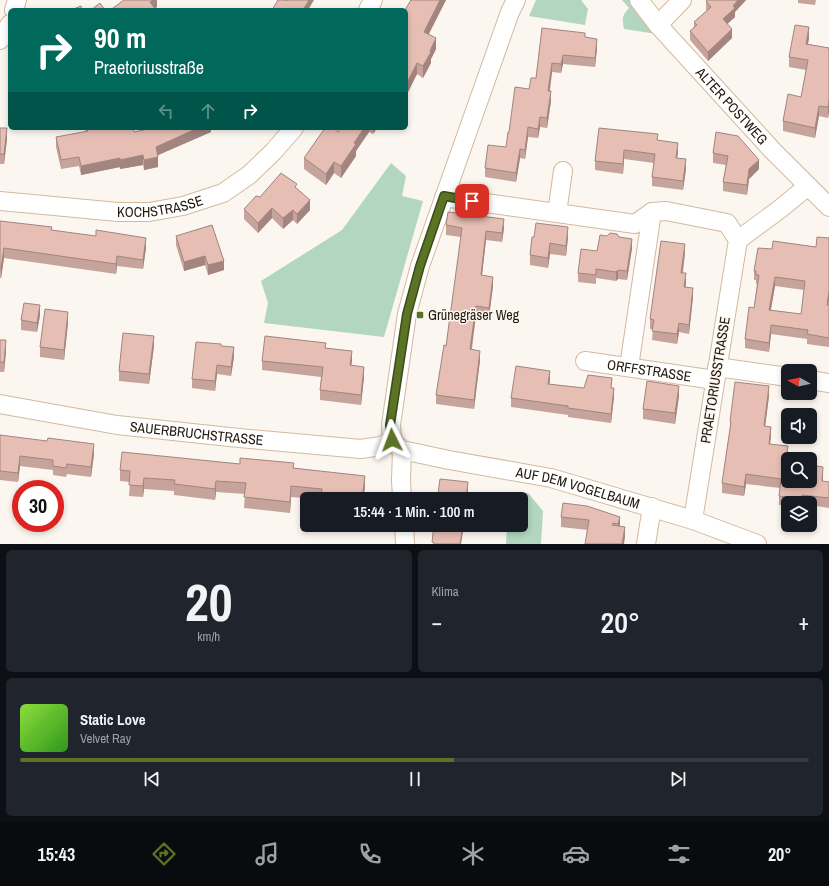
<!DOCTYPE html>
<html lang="de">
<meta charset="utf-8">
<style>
:root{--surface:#171b24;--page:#20242c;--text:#f1f3f6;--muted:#9ea1a6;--line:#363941;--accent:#5b7324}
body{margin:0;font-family:"Archivo Narrow",sans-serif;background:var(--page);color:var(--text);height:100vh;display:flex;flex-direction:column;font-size:15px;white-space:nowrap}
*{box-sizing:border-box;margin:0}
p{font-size:13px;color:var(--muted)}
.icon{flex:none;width:22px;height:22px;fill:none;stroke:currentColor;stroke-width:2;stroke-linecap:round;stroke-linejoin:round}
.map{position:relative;height:544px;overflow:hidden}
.details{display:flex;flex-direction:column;gap:6px;padding:6px;background:#0d0f14;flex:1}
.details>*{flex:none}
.hud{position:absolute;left:8px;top:8px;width:400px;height:122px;border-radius:6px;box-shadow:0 2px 6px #0003;background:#00695c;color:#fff;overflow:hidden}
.needle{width:26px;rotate:278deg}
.buttons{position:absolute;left:781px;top:364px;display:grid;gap:8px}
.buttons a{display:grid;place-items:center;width:36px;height:36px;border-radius:6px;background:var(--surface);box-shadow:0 2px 6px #0003;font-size:20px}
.speed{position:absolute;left:12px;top:480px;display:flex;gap:8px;font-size:20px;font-weight:700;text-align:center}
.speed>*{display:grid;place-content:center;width:52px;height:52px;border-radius:50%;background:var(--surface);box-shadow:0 2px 6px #0003;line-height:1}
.speed .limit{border:6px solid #d22;background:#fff;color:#111}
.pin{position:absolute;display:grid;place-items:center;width:34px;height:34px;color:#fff;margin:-17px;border-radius:8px;box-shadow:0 2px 6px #0006}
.me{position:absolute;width:44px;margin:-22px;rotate:357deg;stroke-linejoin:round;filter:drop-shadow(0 0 3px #0008)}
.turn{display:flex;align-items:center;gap:14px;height:84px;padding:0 20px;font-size:18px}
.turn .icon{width:52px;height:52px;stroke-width:2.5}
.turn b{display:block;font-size:28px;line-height:34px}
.lanes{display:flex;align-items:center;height:38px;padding:0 20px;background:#0003;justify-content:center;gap:20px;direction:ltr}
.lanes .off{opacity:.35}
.big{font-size:30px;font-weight:600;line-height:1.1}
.details .widget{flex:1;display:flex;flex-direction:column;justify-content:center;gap:6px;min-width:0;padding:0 14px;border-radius:6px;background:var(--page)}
.details .dial{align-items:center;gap:0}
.dial b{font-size:52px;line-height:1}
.song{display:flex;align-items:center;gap:12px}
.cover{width:48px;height:48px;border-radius:6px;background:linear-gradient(135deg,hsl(90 70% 55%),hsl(110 70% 35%))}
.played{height:4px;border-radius:2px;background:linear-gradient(90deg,var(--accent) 55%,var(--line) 55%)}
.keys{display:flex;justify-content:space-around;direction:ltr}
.heat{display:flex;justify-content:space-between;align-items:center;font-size:22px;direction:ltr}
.details .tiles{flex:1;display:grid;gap:6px;grid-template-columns:1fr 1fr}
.widget:last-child{grid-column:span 2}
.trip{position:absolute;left:300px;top:492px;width:228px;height:40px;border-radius:6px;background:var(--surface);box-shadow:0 2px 6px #0003;font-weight:600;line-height:40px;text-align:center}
.menu{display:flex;height:64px;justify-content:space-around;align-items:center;background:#090b0e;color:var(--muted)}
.menu .icon{width:28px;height:28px}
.menu .current{color:var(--accent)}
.menu b{font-size:18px;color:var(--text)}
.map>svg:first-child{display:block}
.green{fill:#b2d6bf}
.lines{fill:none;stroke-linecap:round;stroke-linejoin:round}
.minor-casing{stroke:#d4b99d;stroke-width:20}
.minor{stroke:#fff;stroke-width:18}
.wall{fill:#c6a39b;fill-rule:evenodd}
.shaded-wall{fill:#a1857e}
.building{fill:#e6beb4;stroke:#a1857e;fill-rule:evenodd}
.route-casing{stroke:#3b4b17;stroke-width:10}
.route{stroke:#5b7324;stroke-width:7}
.poi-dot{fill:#5b7324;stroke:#fcf6f0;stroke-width:1.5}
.labels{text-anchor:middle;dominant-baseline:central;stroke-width:3;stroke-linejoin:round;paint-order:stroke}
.street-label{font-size:14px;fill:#21180d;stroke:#fcf6f0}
.poi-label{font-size:14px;fill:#21180d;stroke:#fcf6f0;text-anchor:start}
</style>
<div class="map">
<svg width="829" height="544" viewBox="0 0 829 544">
<rect width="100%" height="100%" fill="#fcf6f0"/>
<path class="green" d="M536 0H581L588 9 585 25 529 16Z
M622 0H630L657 34 624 29C622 19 622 15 629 8Z
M391 163 406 176 402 196 423 201 384 337 264 323 268 303 261 281 342 230Z
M509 493H528L543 511 541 544H506L507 525H521V499H508Z"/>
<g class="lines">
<g class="minor-casing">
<g id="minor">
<path id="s1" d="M516 0 510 12 420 266 407 314 391 425 392 440 396 445 402 450 449 460 551 478 693 520 757 544"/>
<path id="s2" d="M639 0 658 25 773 151 829 207"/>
<path d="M14 10 17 0"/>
<path d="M368 10 373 0"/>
<path d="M658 25 682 0"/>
<path d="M0 40 10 24"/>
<path d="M444 197 635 224 652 212 666 211 727 223 738 240 693 520"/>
<path id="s3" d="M0 201 118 212H149L183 206 223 193 249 175 273 152 294 128"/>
<path d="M557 213 563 171"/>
<path d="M738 240 780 209 808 186"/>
<path id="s4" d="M585 361 715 380"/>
<path d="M629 367 652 212"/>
<path d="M717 367 788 377"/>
<path d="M810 380 829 383"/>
<path id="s5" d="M0 404 117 425 239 438 361 449 381 446 392 440"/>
<path d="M402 450 401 480 402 499"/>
<path d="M404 525 405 544"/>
<path d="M646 544 652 507"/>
</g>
</g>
<use href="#minor" class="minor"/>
</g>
<path class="wall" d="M411 0H446L429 34 436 49 431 59V63L423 78 417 74 406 96V10Z
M707 0H746L735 12V17L727 24 732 38 708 61 690 40V31L694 27V22L707 11 706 10V1Z
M798 0H816L815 5 798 3Z
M542 28 585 37 597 48 595 67 563 64 561 73 552 72 550 91 551 101 547 128 540 127 538 138 528 137 525 159 520 158 516 182 485 177V168L506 147 509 132 529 89 536 78Z
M809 38 808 44 829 48V111L828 118 819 116 815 138 783 131V121L801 97 806 70 789 67V57Z
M0 128 7 139 4 164H0Z
M85 128H133L134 132 211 128V132L158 155V167L144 170 143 165 120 169V167L81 175 79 166 61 169 56 147V137L86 132Z
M340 128H377L373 134 369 132 356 151V156L341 178 334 173 326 185 304 169V158L338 132Z
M599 128 658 140 678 152 677 158 686 169 683 190 652 186V177L654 163 624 159 623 174 595 170V161Z
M738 136 759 169 749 179 747 195 723 191V182L726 165 713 163V153Z
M297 188 310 210 297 224 293 220 283 229 272 218 258 233 244 219V209L260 197Z
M0 221 146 248 143 269 117 266 116 274 4 258 1 278H0Z
M212 225 224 270 208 275 205 265 184 271 176 245V236Z
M446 225 504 228 502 242 486 240 482 275 493 286 489 317 476 315 472 349 480 360 474 409 436 404V395L446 346 461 237 446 235Z
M532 237H568L566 256 550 254 548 268 530 265V255Z
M619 237 632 248 627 280 618 279 616 281 596 278V284L578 282V273L597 251Z
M829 238V301L828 305H829V347L807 344V339L771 334 769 352 745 348V339L754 308 757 284H756V280H754V271L772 249 816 247ZM775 286 804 290 801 314 771 310Z
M685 253 683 273 686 282V287L693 297 689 334 679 332 677 344 652 340 653 329H650V319Z
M40 315 37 332 21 330V320Z
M68 323 64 360 40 357V347Z
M0 340 6 351 4 372H0Z
M154 346 149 384 119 381V371Z
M221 346 234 357 231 376 217 374 215 391 192 388V379Z
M326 348 352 361 351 365 364 377 361 405 320 400V390L321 377 262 370V361Z
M550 380 549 384 584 388H612L614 397 611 423 568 417V415L511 407V398Z
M679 396 675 424 643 419V409Z
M769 396 765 426 771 436 770 444 788 455 787 462 823 476V481L829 482V508L810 505V503H788V506L779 505V496L780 488 746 484 744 496 722 493V483L730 428V421Z
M0 435 94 454 91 477 67 474 66 477 53 475V470L20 466 18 482 0 480Z
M240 464 294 468 365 487 363 499H316L291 497 290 513 244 508 245 494 216 492 215 500 174 495V491L144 489 143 497 129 496 130 482 120 481V470Z
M561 517H620V526L625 537 588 530 561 527Z
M344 525H360V532L344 531Z"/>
<path class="shaded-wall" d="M153 0H157V7L153 10 150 2Z
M309 0H314L308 10H303Z
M440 0H446L424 43V32Z
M738 0H746L735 12V17L723 28V19L733 6Z
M809 27V38L806 54V44Z
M732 29V38L708 61V52Z
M436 38V49L431 59V63L423 78V66Z
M597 39V48L595 67V58Z
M563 55V64L561 73V64Z
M417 63V74L406 96V85Z
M552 63V72L548 100V91Z
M551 91V101L547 128V118Z
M829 100V111L828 118V107Z
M819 106V116L815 138V128Z
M540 117V127L538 138V129Z
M528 127V137L525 159V150Z
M7 128V139L4 164V154Z
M198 128H211V132L156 156V147Z
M364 128H369V132L356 151V156L341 178V166L354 143Z
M373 128H377L373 134Z
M678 143V152L676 167V158Z
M520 149V158L516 182V173Z
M624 150V159L623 174V164Z
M143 155V165L120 169V160Z
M158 157V167L144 170V160Z
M120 158V167L81 175V166Z
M686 159V169L683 190V181Z
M759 160V169L749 179 747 195V185L749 169Z
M334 162V173L326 185V174Z
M310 200V210L297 224V214Z
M272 208V218L258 233V223Z
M293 210V220L283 229V218Z
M504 219V228L502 242V233Z
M568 227V237L566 256V246Z
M486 231V240L481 284V275Z
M146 238V248L143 269V260Z
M632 239V248L627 280V271Z
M550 243V254L548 268V258Z
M685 244V253L681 282V273Z
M4 248V258L1 278V268Z
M117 256V266L116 274V264Z
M205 256V265L184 271V262Z
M224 261V270L208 275V265Z
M618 270V279L616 281V272Z
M686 273V282L684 296V287Z
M493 277V286L489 317V308Z
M775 277V286L769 319V310Z
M693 288V297L689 334V325Z
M829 291V301L827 314V305Z
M40 305V315L37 332V323Z
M476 306V315L470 358V349Z
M68 312V323L64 360V350Z
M679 323V332L677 344V334Z
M771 325V334L769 352V343Z
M154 336V346L149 384V374Z
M6 340V351L4 372V362Z
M234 347V357L231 376V367Z
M352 351V361L350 375V365Z
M480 351V360L474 409V400Z
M217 365V374L215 391V381Z
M364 367V377L361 405V395Z
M550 371V380L548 393V384Z
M679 386V396L675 424V413Z
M769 386V396L764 435V426Z
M614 388V397L611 423V414Z
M771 427V436L769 453V444Z
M94 444V454L91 477V467Z
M788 446V455L786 471V462Z
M20 456V466L18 482V473Z
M823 467V476L822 490V481Z
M746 474V484L744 496V487Z
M365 476V487L363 499H362Z
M144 478V489L143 497V486Z
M216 481V492L215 500V489Z
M468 482V491L467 499H466Z
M291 486V497L290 513V502Z
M620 517V526L618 533V524Z
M463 525H464L461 544H460Z
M625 527V537L624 544H622Z"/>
<path class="building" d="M124 0H153L150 2 156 10H114L113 8Z
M278 0H285L287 1V0H309L303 10H272Z
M411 0H440L424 32 436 38 430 51 431 52 423 66 417 63 406 85V10H405Z
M707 0H738L733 6 735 8 723 19 732 29 708 52 690 31 697 25 694 22 711 7 706 1Z
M100 3 105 10H91Z
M81 6 82 10H71Z
M795 25 809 27 806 44 829 48V100L828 107 819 106 815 128 783 121 788 94 801 97 808 60 789 57Z
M542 28 585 33V37L597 39 595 58 563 55 561 64 552 63 548 91H551L547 118 540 117 538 129 528 127 525 150 520 149 516 173 485 168 488 145 506 147 508 132H509L515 87 529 89 531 78H536Z
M0 128H7L4 154H0Z
M87 128H133L134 132 153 128H198L156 147 158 157 144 160 143 155 120 160V158L81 166 79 157 61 160 56 137 88 131Z
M325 128H333L338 132 340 128H364L354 143 356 144 341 166 334 162 326 174 304 158Z
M599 128 658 134 657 140 678 143 676 158 686 159 683 181 652 177 655 154 624 150 623 164 595 161Z
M716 132 738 136 759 160 749 169 747 185 723 182 728 156 713 153Z
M281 173 297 184 295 187 310 200 297 214 293 210 283 218 272 208 258 223 244 209 256 196 260 197Z
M448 212 504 219 502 233 486 231 481 275 493 277 489 308 476 306 470 349 480 351 474 400 436 395 444 345 446 346 462 228 446 225Z
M0 221 52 227 51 230 96 236V230L146 238 143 260 117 256 116 264 4 248 1 268H0Z
M536 223 568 227 566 246 550 243 548 258 530 255 532 237H534Z
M212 225 224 261 208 265 205 256 184 262 176 236Z
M610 233 617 234 619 237 632 239 627 271 618 270 616 272 596 269V275L578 273 581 249 597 251 600 235 607 236Z
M817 237 829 238V291L827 305H829V338L807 334 808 330 771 325 769 343 745 339 749 307 754 308 759 275H756V271H754L758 248 772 249 773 241 816 247ZM775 277 805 281 801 314 769 310Z
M661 241 685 244 681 273H686L684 287 693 288 689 325 679 323 677 334 652 331 654 320 650 319Z
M24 303 40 305 37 323 21 320Z
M45 309 68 312 64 350 40 347Z
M123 333 154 336 149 374 119 371Z
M265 336 326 343 325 348 352 351 350 365 364 367 361 395 320 390 323 367 262 361Z
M0 340H6L4 362H0Z
M196 342 221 344V346L234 347 231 367 217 365 215 381 192 379Z
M516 366 550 371 548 384 584 388 588 375 612 378 611 388H614L611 414 568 408V406L511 398Z
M647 381 679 386 675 413 643 409Z
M735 382 769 386 764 426 771 427 769 444 788 446 786 462H788V481H810V465L823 467 822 481 829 482V498L802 495 801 499 779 496 781 479 746 474 744 487 722 483 731 422 730 421Z
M0 435 47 441 48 438 94 444 91 467 67 464 66 468 53 466V460L20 456 18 473 0 471Z
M122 452 240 464V458L294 463 293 468 365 476 362 499H321L322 489 291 486 290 502 244 497 246 483 216 481 215 489 174 484 175 480 144 478 143 486 129 485 130 471 120 470Z
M440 479 468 482 466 499H433L432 498 438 494Z
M563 503 587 506 620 517 618 524 613 523 612 525 625 527 622 544H585L589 520 561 517Z
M434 525H463L460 544H434V543L432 542Z"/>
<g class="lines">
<g class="route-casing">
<path id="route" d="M392 440 390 425 407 314 420 266 444 196 472 201"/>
</g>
<use href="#route" class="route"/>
</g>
<rect class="poi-dot" x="416" y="311" width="8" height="8" rx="2"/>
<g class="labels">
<g class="street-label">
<text stroke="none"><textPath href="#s2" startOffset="141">ALTER POSTWEG</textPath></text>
<text stroke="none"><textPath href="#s3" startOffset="161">KOCHSTRASSE</textPath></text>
<text stroke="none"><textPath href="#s4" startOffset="65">ORFFSTRASSE</textPath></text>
<text transform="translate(715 380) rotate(-81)">PRAETORIUSSTRASSE</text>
<text stroke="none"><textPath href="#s5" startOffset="199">SAUERBRUCHSTRASSE</textPath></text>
<text stroke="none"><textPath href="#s1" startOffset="654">AUF DEM VOGELBAUM</textPath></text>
</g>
<g class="poi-label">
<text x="428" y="315">Grünegräser Weg</text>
</g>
</g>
</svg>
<div class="buttons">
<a><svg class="needle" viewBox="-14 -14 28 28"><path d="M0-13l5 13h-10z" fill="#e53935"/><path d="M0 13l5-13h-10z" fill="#9ea1a6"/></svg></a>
<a><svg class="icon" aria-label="sound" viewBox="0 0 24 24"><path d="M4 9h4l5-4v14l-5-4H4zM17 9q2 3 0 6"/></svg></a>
<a><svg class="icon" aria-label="search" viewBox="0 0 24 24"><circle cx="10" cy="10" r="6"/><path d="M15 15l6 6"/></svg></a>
<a><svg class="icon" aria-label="layers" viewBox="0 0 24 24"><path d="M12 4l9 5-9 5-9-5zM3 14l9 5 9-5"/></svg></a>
</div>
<div class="speed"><div class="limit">30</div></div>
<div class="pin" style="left:472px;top:201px;background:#d93025"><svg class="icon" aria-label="arrive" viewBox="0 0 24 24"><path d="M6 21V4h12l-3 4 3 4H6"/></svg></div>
<svg class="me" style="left:392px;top:440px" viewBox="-20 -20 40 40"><path d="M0-17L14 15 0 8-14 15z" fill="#5b7324" stroke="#fff" stroke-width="4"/></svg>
<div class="trip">15:44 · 1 Min. · 100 m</div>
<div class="hud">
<div class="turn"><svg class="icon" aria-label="right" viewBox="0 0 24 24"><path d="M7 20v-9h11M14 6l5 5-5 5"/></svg><div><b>90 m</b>Praetoriusstraße</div></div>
<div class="lanes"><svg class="icon off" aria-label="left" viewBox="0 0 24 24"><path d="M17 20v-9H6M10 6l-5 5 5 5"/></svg><svg class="icon off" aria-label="ahead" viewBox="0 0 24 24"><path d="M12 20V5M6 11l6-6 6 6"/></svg><svg class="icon" aria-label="right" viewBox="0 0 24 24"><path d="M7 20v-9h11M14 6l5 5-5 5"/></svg></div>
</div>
</div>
<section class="details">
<div class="tiles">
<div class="widget dial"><b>20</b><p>km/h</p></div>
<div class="widget"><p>Klima</p>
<div class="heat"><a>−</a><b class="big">20°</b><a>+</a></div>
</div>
<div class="widget">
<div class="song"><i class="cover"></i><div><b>Static Love</b><p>Velvet Ray</p></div></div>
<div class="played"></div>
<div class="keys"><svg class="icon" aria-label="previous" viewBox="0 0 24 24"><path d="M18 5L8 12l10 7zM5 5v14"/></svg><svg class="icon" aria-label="pause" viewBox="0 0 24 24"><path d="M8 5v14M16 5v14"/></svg><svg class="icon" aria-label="next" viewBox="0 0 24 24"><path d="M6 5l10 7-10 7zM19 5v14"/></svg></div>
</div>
</div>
</section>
<nav class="menu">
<b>15:43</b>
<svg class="icon current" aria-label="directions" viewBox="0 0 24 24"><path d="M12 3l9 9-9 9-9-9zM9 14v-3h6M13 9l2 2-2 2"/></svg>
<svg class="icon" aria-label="music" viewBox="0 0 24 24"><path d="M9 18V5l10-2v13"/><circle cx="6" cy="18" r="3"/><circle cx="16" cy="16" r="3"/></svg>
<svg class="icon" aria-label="phone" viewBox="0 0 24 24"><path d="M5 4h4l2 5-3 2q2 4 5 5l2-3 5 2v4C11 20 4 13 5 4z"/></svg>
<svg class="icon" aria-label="climate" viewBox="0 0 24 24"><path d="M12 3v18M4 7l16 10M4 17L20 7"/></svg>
<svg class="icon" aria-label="car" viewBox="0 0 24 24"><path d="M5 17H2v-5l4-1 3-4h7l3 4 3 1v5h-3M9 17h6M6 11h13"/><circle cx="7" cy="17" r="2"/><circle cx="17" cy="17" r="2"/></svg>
<svg class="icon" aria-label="filters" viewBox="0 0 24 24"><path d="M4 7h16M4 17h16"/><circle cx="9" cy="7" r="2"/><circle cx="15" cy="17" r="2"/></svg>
<b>20°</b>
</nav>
